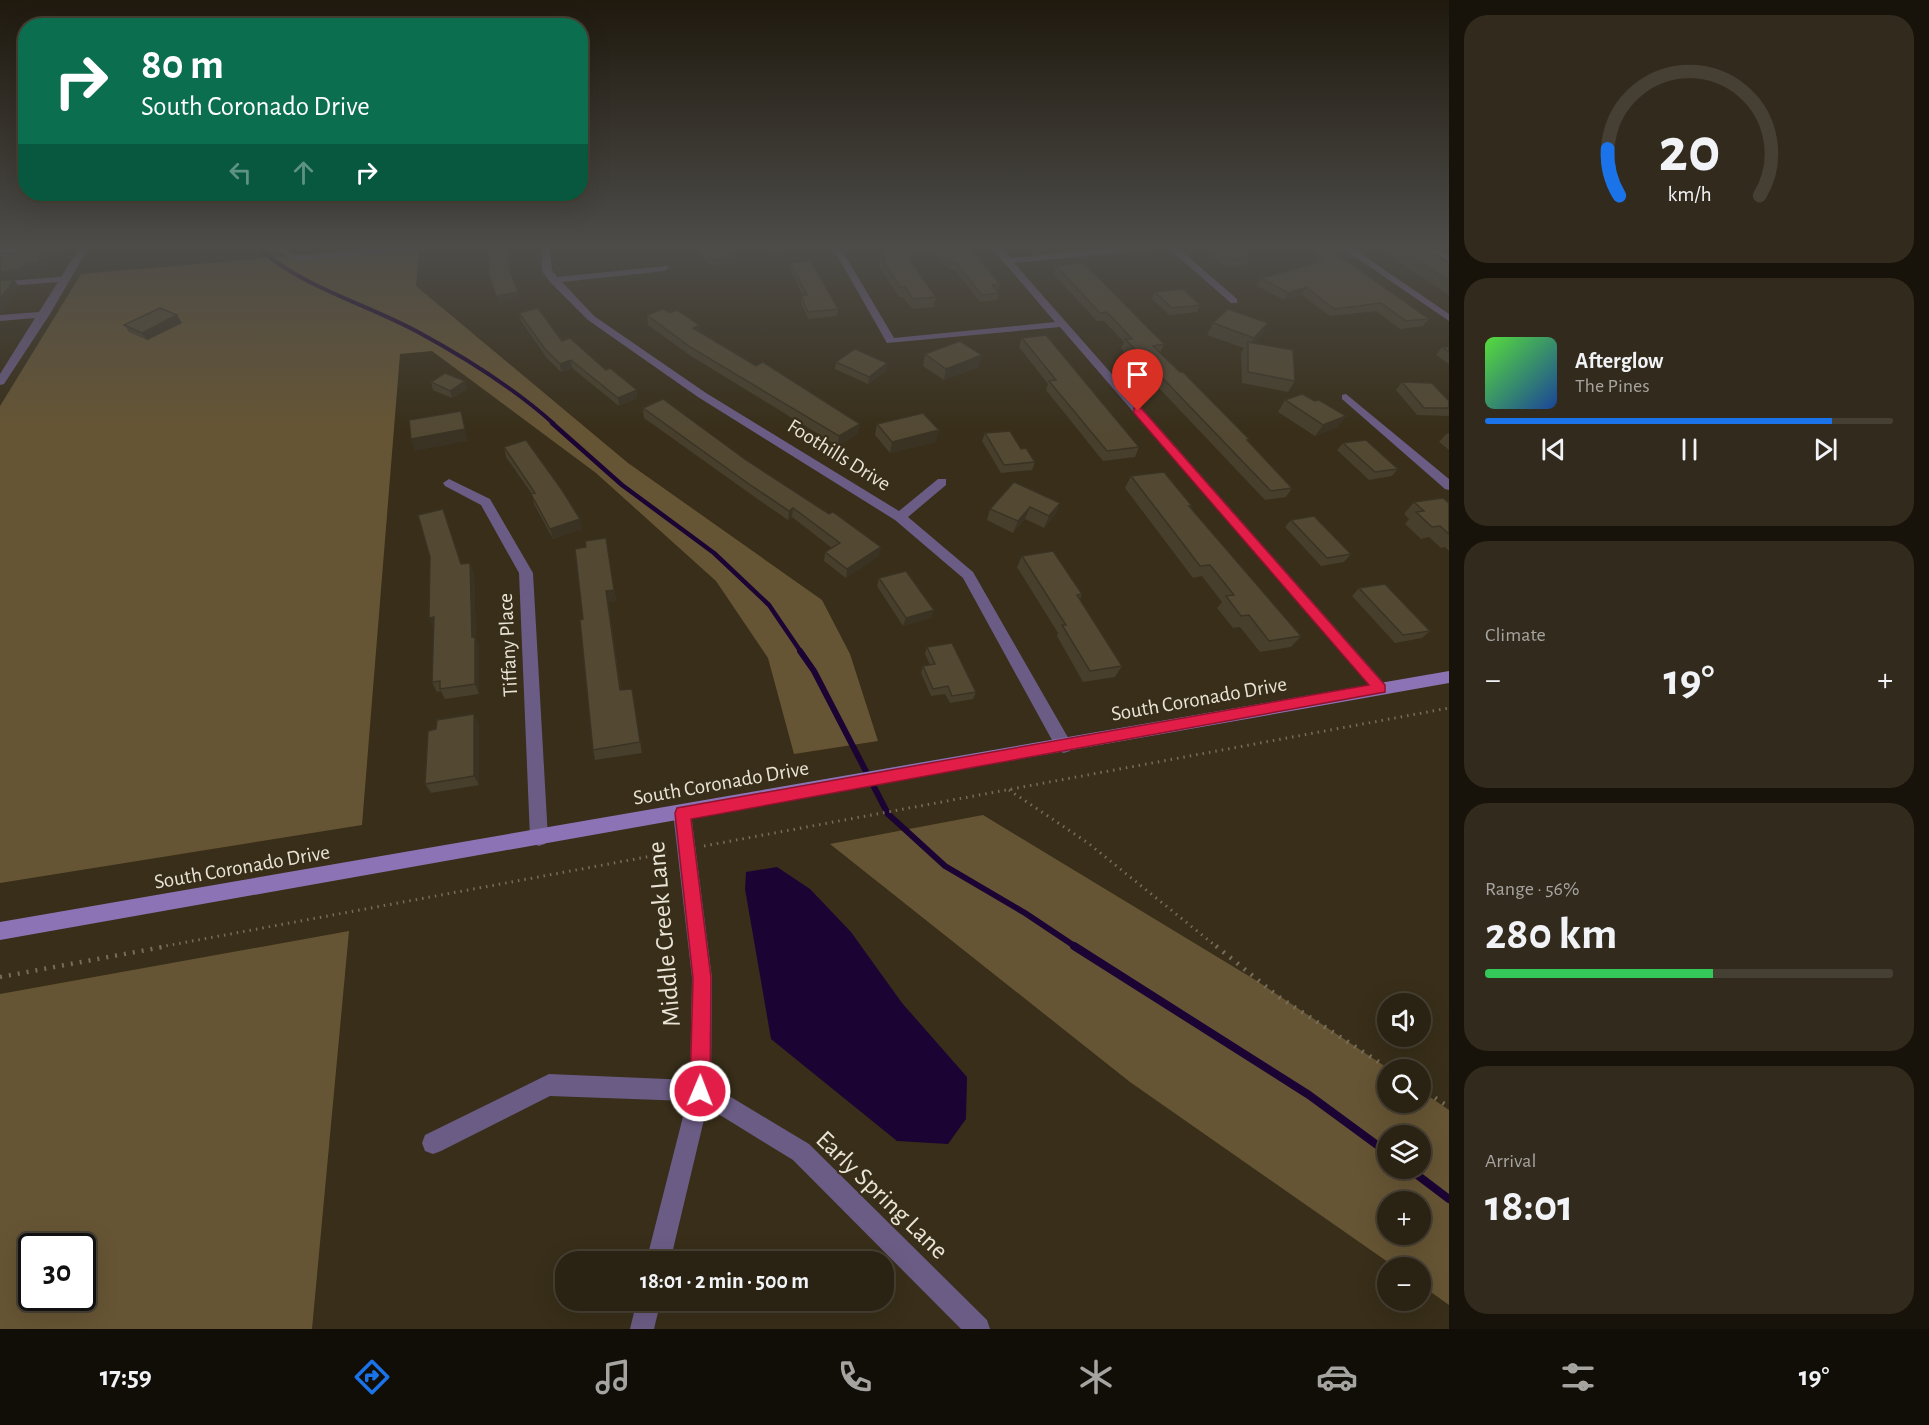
<!DOCTYPE html>
<meta charset="utf-8">
<style>
:root{--surface:#2a2213;--page:#322a1c;--text:#f1f3f6;--muted:#a5a4a0;--line:#463f33;--accent:#1a73e8}
body{margin:0;font-family:"Alegreya Sans",sans-serif;background:var(--page);color:var(--text);height:100vh;display:flex;flex-direction:column;font-size:22px;white-space:nowrap}
*{box-sizing:border-box;margin:0}
p{font-size:20px;color:var(--muted)}
.icon{flex:none;width:33px;height:33px;fill:none;stroke:currentColor;stroke-width:2;stroke-linecap:round;stroke-linejoin:round}
.map{position:relative;flex:1;overflow:hidden}
.sheet{display:flex;flex-direction:column;gap:15px;padding:15px;background:#17130a;width:480px}
.sheet>*{flex:none}
.banner{position:absolute;left:18px;top:18px;width:570px;height:183px;border-radius:24px;box-shadow:0 6px 24px #0002,0 0 0 2px var(--line);background:#0b6e4f;color:#fff;overflow:hidden}
.fabs{position:absolute;left:1377px;top:993px;display:grid;gap:12px}
.fabs a{display:grid;place-items:center;width:54px;height:54px;border-radius:50%;background:var(--surface);box-shadow:0 6px 24px #0002,0 0 0 2px var(--line);font-size:30px}
.speed{position:absolute;left:18px;top:1233px;display:flex;gap:12px;font-size:30px;font-weight:700;text-align:center}
.speed>*{display:grid;place-content:center;width:78px;height:78px;border-radius:50%;background:var(--surface);box-shadow:0 6px 24px #0002,0 0 0 2px var(--line);line-height:1}
.speed .limit{border:3px solid #111;border-radius:9px;background:#fff;color:#111}
.pin{position:absolute;display:grid;place-items:center;width:51px;height:51px;color:#fff;margin:-62px -26px;border-radius:50% 50% 50% 0;rotate:-45deg;box-shadow:0 0 6px #0007}
.pin .icon{rotate:45deg}
.me{position:absolute;width:66px;margin:-33px;rotate:1deg;stroke-linejoin:round;filter:drop-shadow(0 0 4px #0008)}
.turn{display:flex;align-items:center;gap:21px;height:126px;padding:0 24px;font-size:27px}
.turn .icon{width:78px;height:78px;stroke-width:2.5}
.turn b{display:block;font-size:42px;line-height:51px}
.lanes{display:flex;align-items:center;height:57px;padding:0 24px;background:#0003;justify-content:center;gap:30px;direction:ltr}
.lanes .off{opacity:.35}
.big{font-size:45px;font-weight:600;line-height:1.1}
.sheet .card{flex:1;display:flex;flex-direction:column;justify-content:center;gap:9px;min-width:0;padding:0 21px;border-radius:24px;background:var(--page)}
.sheet .dial{align-items:center;gap:0}
.dial svg{height:156px;overflow:visible;fill:none;stroke:var(--line);stroke-width:7;stroke-linecap:round;text-anchor:middle}
.dial text{fill:var(--text);stroke:none}
.song{display:flex;align-items:center;gap:18px}
.cover{width:72px;height:72px;border-radius:9px;background:linear-gradient(135deg,hsl(110 70% 55%),hsl(220 70% 35%))}
.played{height:6px;border-radius:3px;background:linear-gradient(90deg,var(--accent) 85%,var(--line) 85%)}
.keys{display:flex;justify-content:space-around;direction:ltr}
.heat{display:flex;justify-content:space-between;align-items:center;font-size:33px;direction:ltr}
.charge{height:9px;border-radius:4px;background:linear-gradient(90deg,#34c759 56%,var(--line) 0)}
.trip{position:absolute;left:555px;top:1251px;width:339px;height:60px;border-radius:24px;background:var(--surface);box-shadow:0 6px 24px #0002,0 0 0 2px var(--line);font-weight:600;line-height:60px;text-align:center}
.dock{display:flex;height:96px;justify-content:space-around;align-items:center;background:#110e08;color:var(--muted)}
.dock .icon{width:42px;height:42px}
.dock .active{color:var(--accent)}
.dock b{font-size:27px;color:var(--text)}
main{display:flex;flex:1;min-height:0}
.map>svg:first-child{display:block}
.green{fill:#665534;fill-rule:evenodd}
.water{fill:#1b0434}
.lines{fill:none;stroke-linecap:round;stroke-linejoin:round}
.stream-far3{stroke:#1b0434;stroke-width:4}
.stream-far2{stroke:#1b0434;stroke-width:4.5}
.stream-far1{stroke:#1b0434;stroke-width:6}
.stream{stroke:#1b0434;stroke-width:8}
.path-far1{stroke:#766d5b;stroke-width:3;stroke-dasharray:1.5 5;stroke-linecap:butt}
.path{stroke:#766d5b;stroke-width:4.5;stroke-dasharray:2 7;stroke-linecap:butt}
.lane{stroke:#6b5c85;stroke-width:5}
.street{fill:#6b5c85;fill-rule:evenodd}
.secondary{fill:#8c73b5;fill-rule:evenodd}
.wall{fill:#473f2c}
.shaded-wall{fill:#3a3324}
.building{fill:#534933;stroke:#3a3324;stroke-width:1.5}
.route{fill:#e11d48;stroke:#92132f;stroke-width:1.5}
.labels{text-anchor:middle;dominant-baseline:central;stroke-width:4.5;stroke-linejoin:round;paint-order:stroke}
.street-label{font-size:21px;fill:#eae4d7;stroke:#382e19}
.near-street-label{font-size:26px;fill:#eae4d7;stroke:#382e19}
</style>
<main>
<div class="map">
<svg width="1449" height="1329" viewBox="0 0 1449 1329">
<rect width="100%" height="100%" fill="#382e19"/>
<path class="green" d="M395 247 419 250 416 286 628 463 822 600 850 654 878 741 794 754 768 658 716 581 596 473 432 351 400 354 362 825 0 883V406L81 274Z
M983 815 1257 981 1389 1069 1388 1102H1420L1421 1091 1449 1110V1305L1421 1285 1420 1268 1395 1267 1130 1082 830 844ZM1388 1136H1420V1168H1388ZM1388 1202H1420V1234H1388Z
M349 931 312 1329H0V994ZM32 1246H82V1298H32Z"/>
<path class="water" d="M777 867 810 889 851 932 902 1003 967 1077 966 1119 948 1144 897 1141 771 1039 745 889 746 872Z"/>
<g class="lines">
<path class="stream-far3" d="M257 247C303 288 365 303 418 332 466 358 514 388 554 424"/>
<path class="stream-far2" d="M552 423 622 485 714 553 769 605 801 652"/>
<path class="stream-far1" d="M800 651 814 671 888 814 945 866 1025 913 1076 947"/>
<path class="stream" d="M1074 946 1309 1095 1388 1153
M1408 1168 1449 1199"/>
<path class="path-far1" d="M1009 790 1088 843 1217 947
M704 846 1449 708
M160 947 668 853"/>
<path class="path" d="M1216 946 1279 997 1391 1070
M0 977 168 946
M1420 1088 1449 1107"/>
<path class="lane" d="M278 247 293 257 300 258 424 247
M1430 247 1449 259
M0 284 66 279"/>
<path class="street" d="M27 247H67L63 250 0 255V249Z
M80 247H89L50 314 4 384 0 385V374L35 318 0 321V315L39 312Z
M543 247 550 249 552 270 557 277 667 266 669 268 664 271 562 282 594 316 706 393 899 511 938 479H946V485L908 517 973 572 1070 741 1072 746 1070 751 1064 753 1058 751 963 578 895 520 698 397 588 320 550 282 542 271Z
M838 247 842 250 894 338 1055 322 991 247H1000L1010 258 1121 247H1154L1150 250 1014 263 1385 684 1388 688 1385 692H1375L1060 327 887 343 834 250Z
M1167 247H1177L1237 299V303H1231Z
M1341 247H1351L1449 314V321Z
M1346 394 1449 479V490L1445 489 1342 399V395Z
M449 479 490 499 533 573 548 838 545 844 539 846 533 844 530 838 519 573 481 505 445 486 443 483Z
M682 805 688 808 691 813 712 978 711 1085 809 1144 987 1320 990 1329H961L793 1160 707 1107 670 1262H646L687 1101 550 1096 441 1151 433 1154 425 1151 422 1143 425 1135 549 1074 690 1080 692 978 673 813 676 808Z
M637 1300H661L654 1329H630Z"/>
<path class="secondary" d="M1449 671V683L0 940V922Z"/>
</g>
<path class="wall" d="M698 247H723L731 263 712 267 698 251Z
M770 247H794L776 259Z
M898 247H970L1000 284 997 291 999 293 997 300 980 302 955 270H950L936 252 908 255 914 263V266L936 297 934 307 912 309 903 297H899L880 268 881 251 900 249Z
M1210 247H1237L1250 257 1246 265 1225 267 1207 252Z
M1317 247H1327L1429 319 1423 326 1400 329 1376 311 1330 316 1302 295 1284 300 1257 286 1261 278 1318 262 1316 249Z
M1377 247H1423L1449 263V295Z
M790 263 838 309 837 316 808 319 801 303V296H803L790 270Z
M1056 266 1164 344 1160 353 1249 439 1248 441 1292 488 1286 497 1265 500 1121 348 1124 342 1104 321H1097L1053 274Z
M1155 292 1200 305 1197 312 1169 315 1152 299Z
M519 313 606 370 637 398 619 406 572 368 561 372 546 357 521 321Z
M647 315 699 331 858 434 838 446 691 356 648 325Z
M182 323 147 340 129 332 124 325Z
M1213 323H1268L1262 335 1254 343 1295 381 1288 392 1242 383 1241 353 1244 348 1207 335Z
M1022 338 1139 447 1135 457 1103 461 1046 390 1048 384 1019 347Z
M1442 347H1449V364L1436 355Z
M925 354 979 367 944 380 923 366Z
M836 362 887 363 886 371 868 384 835 369Z
M431 382 467 389 452 398 433 390Z
M1402 382 1449 401V416L1417 415 1396 390Z
M1285 400 1338 427 1315 436 1278 412Z
M643 408 879 556 846 578 824 561 825 552 832 548 792 517 788 520 749 493 644 418Z
M877 424 936 442 890 453 875 435Z
M985 433 1021 449 1035 462 1032 470 1001 473 982 441Z
M1449 433V450L1439 442 1446 434Z
M1343 443 1398 469 1392 476 1369 480 1337 450Z
M504 447 582 529 553 539 534 504 532 494 506 457Z
M1131 476 1192 506 1191 508 1301 636 1291 647 1260 652 1240 627 1233 628 1217 608 1222 602 1202 576 1193 578 1125 488Z
M1414 502 1449 503V551L1445 547 1441 548 1429 537 1421 539 1405 524 1409 519 1404 514Z
M1060 503 1055 515 1044 528 1025 519 1013 533 987 520 990 509Z
M1291 520 1351 554 1344 562 1321 566 1285 527Z
M606 538 616 601 608 602 621 690 632 689 642 753 595 760 593 750 583 619 586 547Z
M1022 556 1082 594 1080 599 1122 666 1115 677 1083 682 1057 636 1058 633 1017 567Z
M470 563 474 574 476 638 479 647V694L445 699 441 691 437 692 432 682 434 628 429 618 461 564Z
M879 578 934 610 931 618 903 626 877 586Z
M1359 588 1430 631 1422 638 1395 643 1352 596Z
M927 647 976 692 973 699 950 703 945 694 931 696 921 673 923 666 930 665 925 654Z
M479 725V785L431 793 425 784Z"/>
<path class="shaded-wall" d="M48 247H50L54 253 42 271 31 272 27 277 0 281V272L26 264Z
M508 247 509 251 510 276 509 268Z
M784 247H794L776 259V252Z
M731 256V263L712 267V260Z
M14 280 20 287 2 313H0V299Z
M1306 287 1302 295 1284 300 1288 293Z
M518 292 520 300 498 303 496 296Z
M177 315 182 323 147 340 142 333Z
M1268 323 1262 335 1247 349 1254 338Z
M699 325V335L693 328Z
M982 355 979 367 944 380 946 369Z
M571 360 572 368 561 372 560 364Z
M887 363 886 371 868 384 869 377Z
M465 381 467 389 452 398 450 391Z
M637 390V398L619 406 618 398Z
M461 411 468 441 415 451 411 439Z
M1346 416 1338 427 1315 436 1323 425Z
M860 424 858 434 838 446 839 436Z
M939 430 936 442 890 453 892 442Z
M1060 503 1055 515 1044 528 1049 516Z
M1030 507 1025 519 1013 533 1018 521Z
M793 508 792 517 788 520 789 511Z
M580 519 582 529 553 539 550 529Z
M881 547 879 556 846 578 847 569Z
M470 563 474 574 476 638 479 647V694L475 684 472 637Z
M614 590 616 601 608 602 606 591Z
M934 610 931 618 903 626 906 618Z
M434 617V628L429 618Z
M474 714 479 725V785L474 776Z"/>
<path class="building" d="M23 247H48L37 263 26 264 22 269 0 272V254L19 253Z
M488 247H508L509 268 518 292 496 296 489 275Z
M701 247H723L731 256 712 260Z
M774 247H784L776 252Z
M939 247H970L1000 284 992 285 999 293 982 295 956 263H952Z
M1214 247H1237L1250 257 1229 260Z
M1321 247H1327L1429 319 1406 321 1381 303 1334 309 1306 287 1288 293 1261 278 1323 261Z
M1397 247H1423L1449 263V281Z
M904 249 914 263H912L936 297 913 299 905 287H900L881 258H886L881 251Z
M811 261 838 309 808 312 801 296 807 295 790 263Z
M1084 263 1164 344 1153 346 1180 372H1183L1249 439 1247 440 1292 488 1271 491 1125 339H1132L1107 312 1100 313 1056 266Z
M0 280H14L0 299Z
M1183 289 1200 305 1172 308 1155 292Z
M160 308 177 315 142 333 124 325Z
M538 308 562 341 570 338 606 370 610 368 637 390 618 398 571 360 560 364 545 349 519 313Z
M663 309 670 313 677 310 699 325 693 328 756 366 763 362 860 424 839 436 690 347 647 315Z
M1228 309 1268 323 1254 338 1213 323Z
M1046 335 1139 447 1107 451 1049 381 1056 380 1022 338Z
M960 341 982 355 946 369 925 354Z
M1248 342 1293 350 1295 381 1248 372Z
M1442 347H1449V352Z
M855 349 887 363 869 377 836 362Z
M445 373 465 381 450 391 431 382Z
M1402 382 1432 383 1449 401V408H1424Z
M1302 394 1315 401 1319 400 1346 416 1323 425 1285 400Z
M663 399 746 460 829 514 833 512 881 547 847 569 825 552 840 543 793 508 789 511 749 484 643 408Z
M461 411 465 429 411 439 409 420Z
M923 413 939 430 892 442 877 424Z
M1010 431 1021 449 1026 448 1035 462 1004 465 985 433Z
M526 440 562 490 580 519 550 529 531 494 535 493 504 447Z
M1366 440 1398 469 1375 472 1343 443Z
M1164 472 1192 506H1189L1301 636 1269 641 1249 615 1241 616 1226 596 1234 595 1210 565 1200 566 1131 476Z
M1014 482 1060 503 1049 516 1030 507 1018 521 990 509Z
M1443 498 1449 503V534L1440 526 1432 527 1416 512 1424 511 1414 502Z
M443 509 461 564 470 563 472 637 475 636V684L440 689V681L432 682 434 617 429 618 430 557 418 515Z
M1314 516 1351 554 1327 558 1291 520Z
M606 538 614 590 606 591 620 690 632 689 640 742 593 750 580 620 583 619 575 549 586 547 585 541Z
M1053 551 1082 594 1077 595 1122 666 1090 671 1062 625H1066L1022 556Z
M906 571 934 610 906 618 879 578Z
M1385 584 1430 631 1403 635 1359 588Z
M952 643 976 692 952 696 948 686 933 689 923 666 935 664 927 647Z
M474 714V776L425 784 428 731 436 729 437 720Z"/>
<linearGradient id="sky" x2="0" y2="1"><stop stop-color="#1f190e"/><stop offset="0.57" stop-color="#4d4c49"/><stop offset="1" stop-color="#4d4c49" stop-opacity="0"/></linearGradient>
<rect width="1449" height="433" fill="url(#sky)"/>
<path class="route" d="M1134 408H1141L1385 685V692L691 819 711 978 710 1091 707 1098 700 1101 693 1098 690 1091 693 978 675 813 677 808 1369 685 1134 413Z"/>
<g class="labels">
<g class="street-label">
<text transform="translate(839 455) rotate(32)">Foothills Drive</text>
<text transform="translate(508 645) rotate(-93)">Tiffany Place</text>
<text transform="translate(1199 699) rotate(-10)">South Coronado Drive</text>
<text transform="translate(721 783) rotate(-10)">South Coronado Drive</text>
<text transform="translate(242 867) rotate(-10)">South Coronado Drive</text>
</g>
<g class="near-street-label">
<text transform="translate(664 934) rotate(-95)">Middle Creek Lane</text>
<text transform="translate(882 1195) rotate(44)">Early Spring Lane</text>
</g>
</g>
</svg>
<div class="fabs">
<a><svg class="icon" aria-label="sound" viewBox="0 0 24 24"><path d="M4 9h4l5-4v14l-5-4H4zM17 9q2 3 0 6"/></svg></a>
<a><svg class="icon" aria-label="search" viewBox="0 0 24 24"><circle cx="10" cy="10" r="6"/><path d="M15 15l6 6"/></svg></a>
<a><svg class="icon" aria-label="layers" viewBox="0 0 24 24"><path d="M12 4l9 5-9 5-9-5zM3 14l9 5 9-5"/></svg></a>
<a>+</a>
<a>−</a>
</div>
<div class="speed"><div class="limit">30</div></div>
<div class="pin" style="left:1138px;top:411px;background:#d93025"><svg class="icon" aria-label="arrive" viewBox="0 0 24 24"><path d="M6 21V4h12l-3 4 3 4H6"/></svg></div>
<svg class="me" style="left:700px;top:1091px" viewBox="-20 -20 40 40"><circle r="17" fill="#e11d48" stroke="#fff" stroke-width="3"/><path d="M0-11L8 9 0 5-8 9z" fill="#fff"/></svg>
<div class="trip">18:01 · 2 min · 500 m</div>
<div class="banner">
<div class="turn"><svg class="icon" aria-label="right" viewBox="0 0 24 24"><path d="M7 20v-9h11M14 6l5 5-5 5"/></svg><div><b>80 m</b>South Coronado Drive</div></div>
<div class="lanes"><svg class="icon off" aria-label="left" viewBox="0 0 24 24"><path d="M17 20v-9H6M10 6l-5 5 5 5"/></svg><svg class="icon off" aria-label="ahead" viewBox="0 0 24 24"><path d="M12 20V5M6 11l6-6 6 6"/></svg><svg class="icon" aria-label="right" viewBox="0 0 24 24"><path d="M7 20v-9h11M14 6l5 5-5 5"/></svg></div>
</div>
</div>
<section class="sheet">
<div class="card dial"><svg viewBox="0 0 100 80">
<path d="M14 69A42 42 0 1 1 86 69"/>
<path d="M14 69A42 42 0 0 1 8 45" stroke="#1a73e8"/>
<text x="50" y="56" font-size="32" font-weight="700">20</text>
<text x="50" y="72" font-size="11">km/h</text>
</svg></div>
<div class="card">
<div class="song"><i class="cover"></i><div><b>Afterglow</b><p>The Pines</p></div></div>
<div class="played"></div>
<div class="keys"><svg class="icon" aria-label="previous" viewBox="0 0 24 24"><path d="M18 5L8 12l10 7zM5 5v14"/></svg><svg class="icon" aria-label="pause" viewBox="0 0 24 24"><path d="M8 5v14M16 5v14"/></svg><svg class="icon" aria-label="next" viewBox="0 0 24 24"><path d="M6 5l10 7-10 7zM19 5v14"/></svg></div>
</div>
<div class="card"><p>Climate</p>
<div class="heat"><a>−</a><b class="big">19°</b><a>+</a></div>
</div>
<div class="card"><p>Range · 56%</p><b class="big">280 km</b><div class="charge"></div></div>
<div class="card"><p>Arrival</p><b class="big">18:01</b></div>
</section>
</main>
<nav class="dock">
<b>17:59</b>
<svg class="icon active" aria-label="directions" viewBox="0 0 24 24"><path d="M12 3l9 9-9 9-9-9zM9 14v-3h6M13 9l2 2-2 2"/></svg>
<svg class="icon" aria-label="music" viewBox="0 0 24 24"><path d="M9 18V5l10-2v13"/><circle cx="6" cy="18" r="3"/><circle cx="16" cy="16" r="3"/></svg>
<svg class="icon" aria-label="phone" viewBox="0 0 24 24"><path d="M5 4h4l2 5-3 2q2 4 5 5l2-3 5 2v4C11 20 4 13 5 4z"/></svg>
<svg class="icon" aria-label="climate" viewBox="0 0 24 24"><path d="M12 3v18M4 7l16 10M4 17L20 7"/></svg>
<svg class="icon" aria-label="car" viewBox="0 0 24 24"><path d="M5 17H2v-5l4-1 3-4h7l3 4 3 1v5h-3M9 17h6M6 11h13"/><circle cx="7" cy="17" r="2"/><circle cx="17" cy="17" r="2"/></svg>
<svg class="icon" aria-label="filters" viewBox="0 0 24 24"><path d="M4 7h16M4 17h16"/><circle cx="9" cy="7" r="2"/><circle cx="15" cy="17" r="2"/></svg>
<b>19°</b>
</nav>
